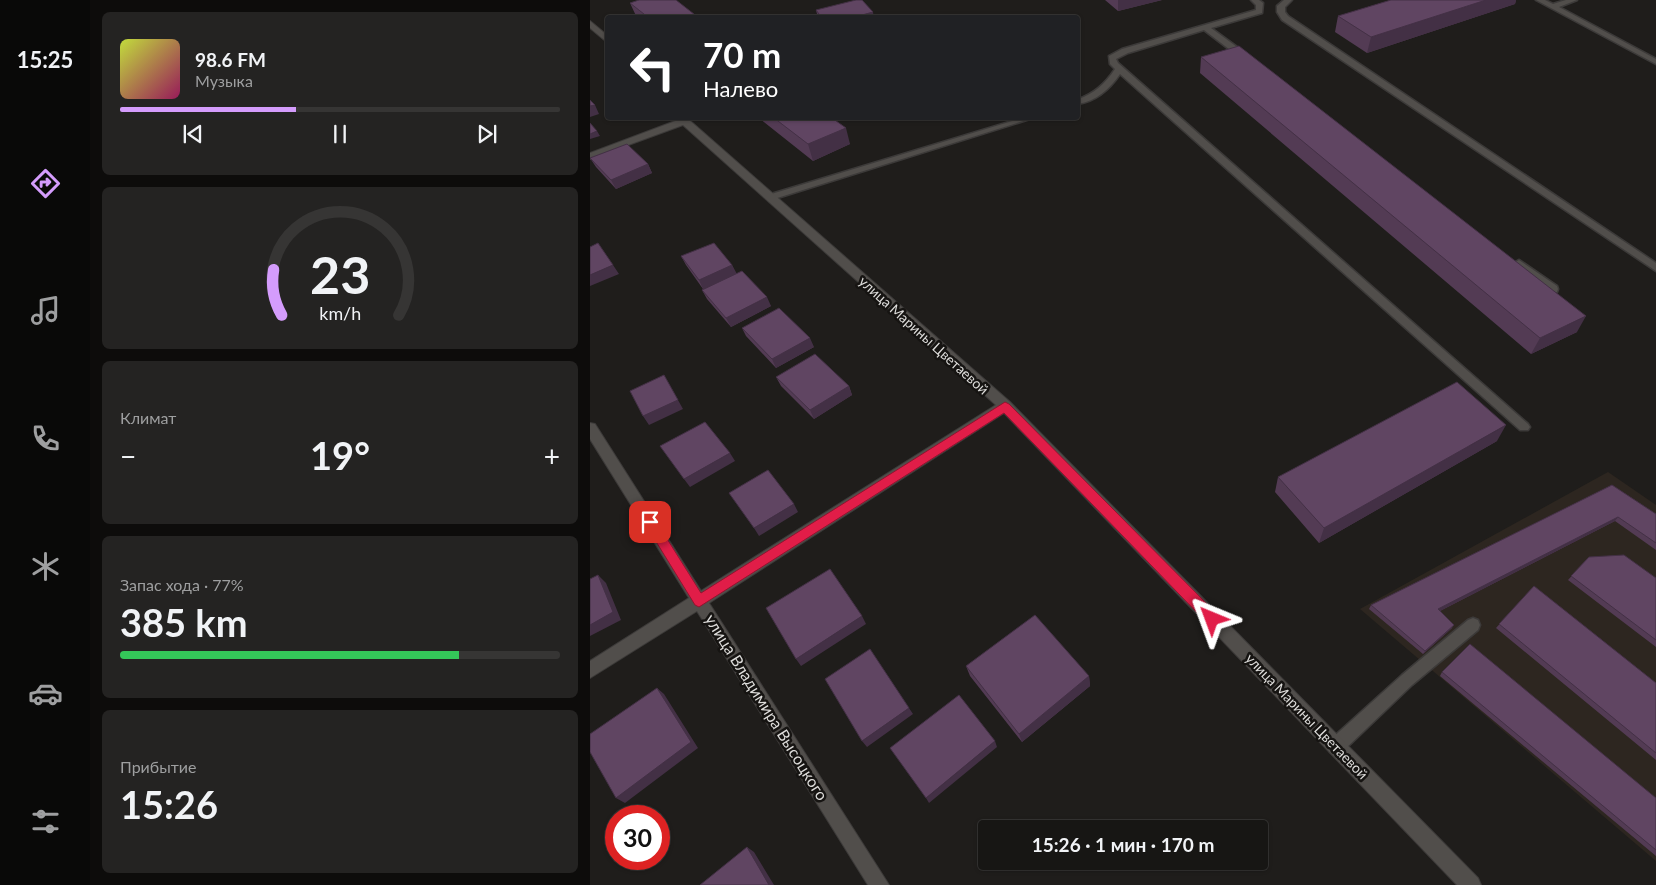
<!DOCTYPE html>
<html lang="ru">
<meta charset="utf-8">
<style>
:root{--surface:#171614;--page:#242322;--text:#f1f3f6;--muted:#9e9fa0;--line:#363534;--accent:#d49cfc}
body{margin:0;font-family:Lato,sans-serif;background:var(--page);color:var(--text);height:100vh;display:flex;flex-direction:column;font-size:19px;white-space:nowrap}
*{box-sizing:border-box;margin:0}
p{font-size:16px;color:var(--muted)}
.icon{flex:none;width:28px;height:28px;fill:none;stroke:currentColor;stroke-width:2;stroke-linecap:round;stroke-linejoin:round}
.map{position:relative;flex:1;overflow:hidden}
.details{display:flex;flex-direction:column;gap:12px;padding:12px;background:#0d0c0b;width:500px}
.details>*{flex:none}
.banner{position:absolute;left:15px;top:15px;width:475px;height:105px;border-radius:5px;box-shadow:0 1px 4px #0004,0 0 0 1px var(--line);background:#202124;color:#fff;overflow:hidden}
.speed{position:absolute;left:15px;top:805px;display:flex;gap:10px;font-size:25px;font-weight:700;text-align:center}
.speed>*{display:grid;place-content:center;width:65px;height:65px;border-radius:50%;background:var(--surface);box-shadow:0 1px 4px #0004,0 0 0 1px var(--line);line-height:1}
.speed .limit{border:8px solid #d22;background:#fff;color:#111}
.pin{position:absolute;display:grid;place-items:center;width:42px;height:42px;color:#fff;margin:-21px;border-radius:10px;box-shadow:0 2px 8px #0006}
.me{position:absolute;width:55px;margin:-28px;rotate:316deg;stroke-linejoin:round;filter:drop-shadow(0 0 4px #0008)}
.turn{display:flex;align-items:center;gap:18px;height:105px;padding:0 15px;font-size:22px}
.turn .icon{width:65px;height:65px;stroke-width:2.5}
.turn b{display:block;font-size:35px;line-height:42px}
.big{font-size:38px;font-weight:700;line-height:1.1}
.details .card{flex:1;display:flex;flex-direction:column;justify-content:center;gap:8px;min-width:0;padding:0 18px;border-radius:8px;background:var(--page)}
.details .dial{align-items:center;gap:0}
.dial svg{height:130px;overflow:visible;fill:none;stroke:var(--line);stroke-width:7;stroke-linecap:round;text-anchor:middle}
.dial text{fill:var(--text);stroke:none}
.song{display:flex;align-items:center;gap:15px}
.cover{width:60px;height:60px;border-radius:8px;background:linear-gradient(135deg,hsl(70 70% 55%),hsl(330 70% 35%))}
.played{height:5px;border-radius:2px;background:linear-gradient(90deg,var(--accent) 40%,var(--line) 40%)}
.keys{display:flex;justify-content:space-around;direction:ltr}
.heat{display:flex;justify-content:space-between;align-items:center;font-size:28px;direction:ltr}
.charge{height:8px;border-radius:4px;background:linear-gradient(90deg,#34c759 77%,var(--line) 0)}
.trip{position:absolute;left:388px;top:820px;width:290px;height:50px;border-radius:5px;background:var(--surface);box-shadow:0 1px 4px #0004,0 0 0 1px var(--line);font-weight:700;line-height:50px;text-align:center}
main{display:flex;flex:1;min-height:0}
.menu{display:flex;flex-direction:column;width:90px;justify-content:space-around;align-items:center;background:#090908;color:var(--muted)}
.menu .icon{width:35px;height:35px}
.menu .active{color:var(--accent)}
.menu b{font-size:22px;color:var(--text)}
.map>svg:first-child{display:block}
.built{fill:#2d2620}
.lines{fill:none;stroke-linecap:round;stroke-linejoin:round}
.service-casing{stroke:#3c3a39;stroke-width:3}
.minor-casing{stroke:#3c3a39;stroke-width:2}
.service{fill:#514e4b;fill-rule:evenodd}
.minor{fill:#514e4b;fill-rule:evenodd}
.wall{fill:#533b54}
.shaded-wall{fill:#433045}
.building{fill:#604562;stroke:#433045}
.route{fill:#e11d48;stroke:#92132f}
.labels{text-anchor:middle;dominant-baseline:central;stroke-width:5;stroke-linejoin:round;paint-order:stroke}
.street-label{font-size:14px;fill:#dedddb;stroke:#161412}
.near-street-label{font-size:16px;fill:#dedddb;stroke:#161412}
</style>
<main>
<nav class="menu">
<b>15:25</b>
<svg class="icon active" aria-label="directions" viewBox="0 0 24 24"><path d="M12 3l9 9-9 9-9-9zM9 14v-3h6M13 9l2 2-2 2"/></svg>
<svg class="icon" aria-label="music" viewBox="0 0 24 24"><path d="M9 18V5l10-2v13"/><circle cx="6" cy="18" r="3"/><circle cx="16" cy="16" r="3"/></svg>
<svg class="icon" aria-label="phone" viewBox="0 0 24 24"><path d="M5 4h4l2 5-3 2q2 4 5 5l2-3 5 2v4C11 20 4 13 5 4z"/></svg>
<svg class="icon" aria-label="climate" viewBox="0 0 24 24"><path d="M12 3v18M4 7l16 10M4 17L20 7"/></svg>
<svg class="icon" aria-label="car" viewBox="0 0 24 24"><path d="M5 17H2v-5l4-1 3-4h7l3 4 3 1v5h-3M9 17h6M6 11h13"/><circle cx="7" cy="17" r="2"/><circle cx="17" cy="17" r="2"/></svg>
<svg class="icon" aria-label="filters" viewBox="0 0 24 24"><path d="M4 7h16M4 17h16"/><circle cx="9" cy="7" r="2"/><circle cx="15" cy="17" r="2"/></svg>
</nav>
<section class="details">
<div class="card">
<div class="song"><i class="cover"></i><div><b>98.6 FM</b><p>Музыка</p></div></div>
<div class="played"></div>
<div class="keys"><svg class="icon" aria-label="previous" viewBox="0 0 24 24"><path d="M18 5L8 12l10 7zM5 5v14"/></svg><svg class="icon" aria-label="pause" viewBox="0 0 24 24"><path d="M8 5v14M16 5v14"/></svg><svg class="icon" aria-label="next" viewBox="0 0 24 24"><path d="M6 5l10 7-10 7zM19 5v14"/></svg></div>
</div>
<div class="card dial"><svg viewBox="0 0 100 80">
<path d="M14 69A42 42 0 1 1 86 69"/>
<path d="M14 69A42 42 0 0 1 9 41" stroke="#d49cfc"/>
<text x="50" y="56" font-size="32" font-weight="700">23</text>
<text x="50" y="72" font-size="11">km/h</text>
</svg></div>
<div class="card"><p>Климат</p>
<div class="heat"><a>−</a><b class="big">19°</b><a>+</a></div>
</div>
<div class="card"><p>Запас хода · 77%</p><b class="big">385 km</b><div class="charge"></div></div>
<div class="card"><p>Прибытие</p><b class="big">15:26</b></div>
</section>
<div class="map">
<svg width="1066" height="885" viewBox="0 0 1066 885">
<rect width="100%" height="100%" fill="#1f1d1b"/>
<path class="built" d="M1018 472 1066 505V861L770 609Z"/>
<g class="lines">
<g class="service-casing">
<path id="service" d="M661 0H669L673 3 672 13 621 28 658 55V59H652L614 30 538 53 526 59 528 63 938 424 940 427 938 430H930L530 74C520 89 506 101 488 104V99C504 94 515 84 525 69L520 64 519 56 532 49 666 10V5Z
M694 0H702L695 7V12L698 16 1066 263V271L692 20 687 12V6Z
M946 0H955L963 4 976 0H987L969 7 1066 59V64Z
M432 118H443L184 199H178L176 197 178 195Z
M929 260 967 286 968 289 967 292H959L925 265 924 263Z
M883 618 888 620 890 625 888 630 822 685 752 752 746 754 740 752 738 746 740 740 812 675 878 620Z"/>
</g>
<g class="minor-casing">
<path id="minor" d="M0 21 18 36V43L0 28Z
M87 118 98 119 420 402 888 878 891 885H867L414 413 119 603 299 885H278L107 611 0 678V661L99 598 0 439V423L5 424 111 591 406 405 93 125 0 159V153L88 120Z"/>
</g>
<use href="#service" class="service"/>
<use href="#minor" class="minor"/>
</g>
<path class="wall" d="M515 0H572L528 11Z
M801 0H926L925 4 777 53 745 32 748 16Z
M40 3 109 18H47Z
M226 10 284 18H228Z
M611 57 987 332 941 354 610 73Z
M169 118H242L260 144 223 161Z
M0 158 58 164 62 173 26 189 6 167Z
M91 256 142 265 146 274 181 306 141 327 117 299 112 290 126 283 113 289 96 265Z
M152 328 224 347 186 368 156 336Z
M186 377 259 386 262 395 224 419 191 386Z
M907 441 729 543 685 492 688 477Z
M1022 485 1066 514V550L1025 521 850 611 862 628 833 654 779 609 781 605Z
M999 557 1066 578V647L978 580Z
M944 586 1066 683V760L906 628Z
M376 666 499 676 500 686 432 742 380 676Z
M852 672 1066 798V856L850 676Z"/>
<path class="shaded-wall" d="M528 0H572L528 11Z
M896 0H926L925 4 777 53 781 37Z
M283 12 284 18H261Z
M5 105 9 114 0 117V106Z
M256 128 260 144 223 161 218 144Z
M7 131 10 136 0 139V134Z
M58 164 62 173 26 189 21 180Z
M23 265 29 274 0 286V275Z
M142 265 147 274 113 289 109 280Z
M177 297 181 306 141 327 136 318Z
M996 316 987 332 941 354 950 338Z
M220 338 224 347 186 368 182 359Z
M74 375 93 409 59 425 53 416Z
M259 386 262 395 224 419 220 410Z
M916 425 907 441 729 543 734 528Z
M140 453 145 461 100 487 94 479Z
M204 504 208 512 169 536 164 528Z
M1028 517 1025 521 846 613 848 609Z
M8 575 16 583 31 620 0 636V625Z
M272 616 276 624 211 666 206 659Z
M864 625 862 628 833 654 835 651Z
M499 676 500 686 432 742 429 734Z
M67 688 74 694 108 748 35 803 26 798Z
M319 708 323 714 277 747 272 741Z
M405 741 407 747 339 803 336 798Z
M157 847 164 852 184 885H179Z"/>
<path class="building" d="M49 0H86L109 18H59L40 3Z
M266 0H272L283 12 261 18H232L226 10Z
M801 0H896L781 37 748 16Z
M649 46 996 316 950 338 611 57Z
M0 100 5 105 0 106Z
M184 118H242L256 128 218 144Z
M0 123 7 131 0 134Z
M37 144 58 164 21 180 0 158Z
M8 243 23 265 0 275V247Z
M124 243 142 265 109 280 91 256Z
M152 271 177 297 136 318 112 290Z
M189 308 220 338 182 359 152 328Z
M225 354 259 386 220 410 186 377Z
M74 375 88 400 53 416 40 391Z
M867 382 916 425 734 528 688 477Z
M115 422 140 453 94 479 70 446Z
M178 470 204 504 164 528 139 493Z
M1022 485 1066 514V543L1028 517 848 609 864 625 835 651 781 605Z
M1034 555 1066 578V640L981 576 999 557Z
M240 569 272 616 206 659 176 608Z
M8 575 23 612 0 625V579Z
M944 586 1066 683V753L909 624Z
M445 615 499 676 429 734 376 666Z
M880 644 1066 798V850L852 672Z
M280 649 319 708 272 741 235 679Z
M67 688 101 742 26 798 0 752V734Z
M369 695 405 741 336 798 300 748Z
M157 847 179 885H110Z"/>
<path class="route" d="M415 402 419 404 627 614 629 619 627 623 622 625 617 623 414 413 109 607 105 605 54 522 55 518 60 517 64 518 111 593Z"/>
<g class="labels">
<g class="street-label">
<text transform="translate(334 335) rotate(42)">улица Марины Цветаевой</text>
<text transform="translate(717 716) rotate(46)">улица Марины Цветаевой</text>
</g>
<g class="near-street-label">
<text transform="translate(177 707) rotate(58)">улица Владимира Высоцкого</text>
</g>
</g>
</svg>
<div class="speed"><div class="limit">30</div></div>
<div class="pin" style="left:60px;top:522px;background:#d93025"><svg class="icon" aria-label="arrive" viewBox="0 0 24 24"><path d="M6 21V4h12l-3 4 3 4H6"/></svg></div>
<svg class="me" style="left:622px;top:619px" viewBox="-20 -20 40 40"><path d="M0-17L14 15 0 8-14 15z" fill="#e11d48" stroke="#fff" stroke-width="4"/></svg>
<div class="trip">15:26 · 1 мин · 170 m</div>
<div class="banner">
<div class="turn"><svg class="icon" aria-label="left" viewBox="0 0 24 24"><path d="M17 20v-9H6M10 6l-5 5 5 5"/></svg><div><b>70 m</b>Налево</div></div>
</div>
</div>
</main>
